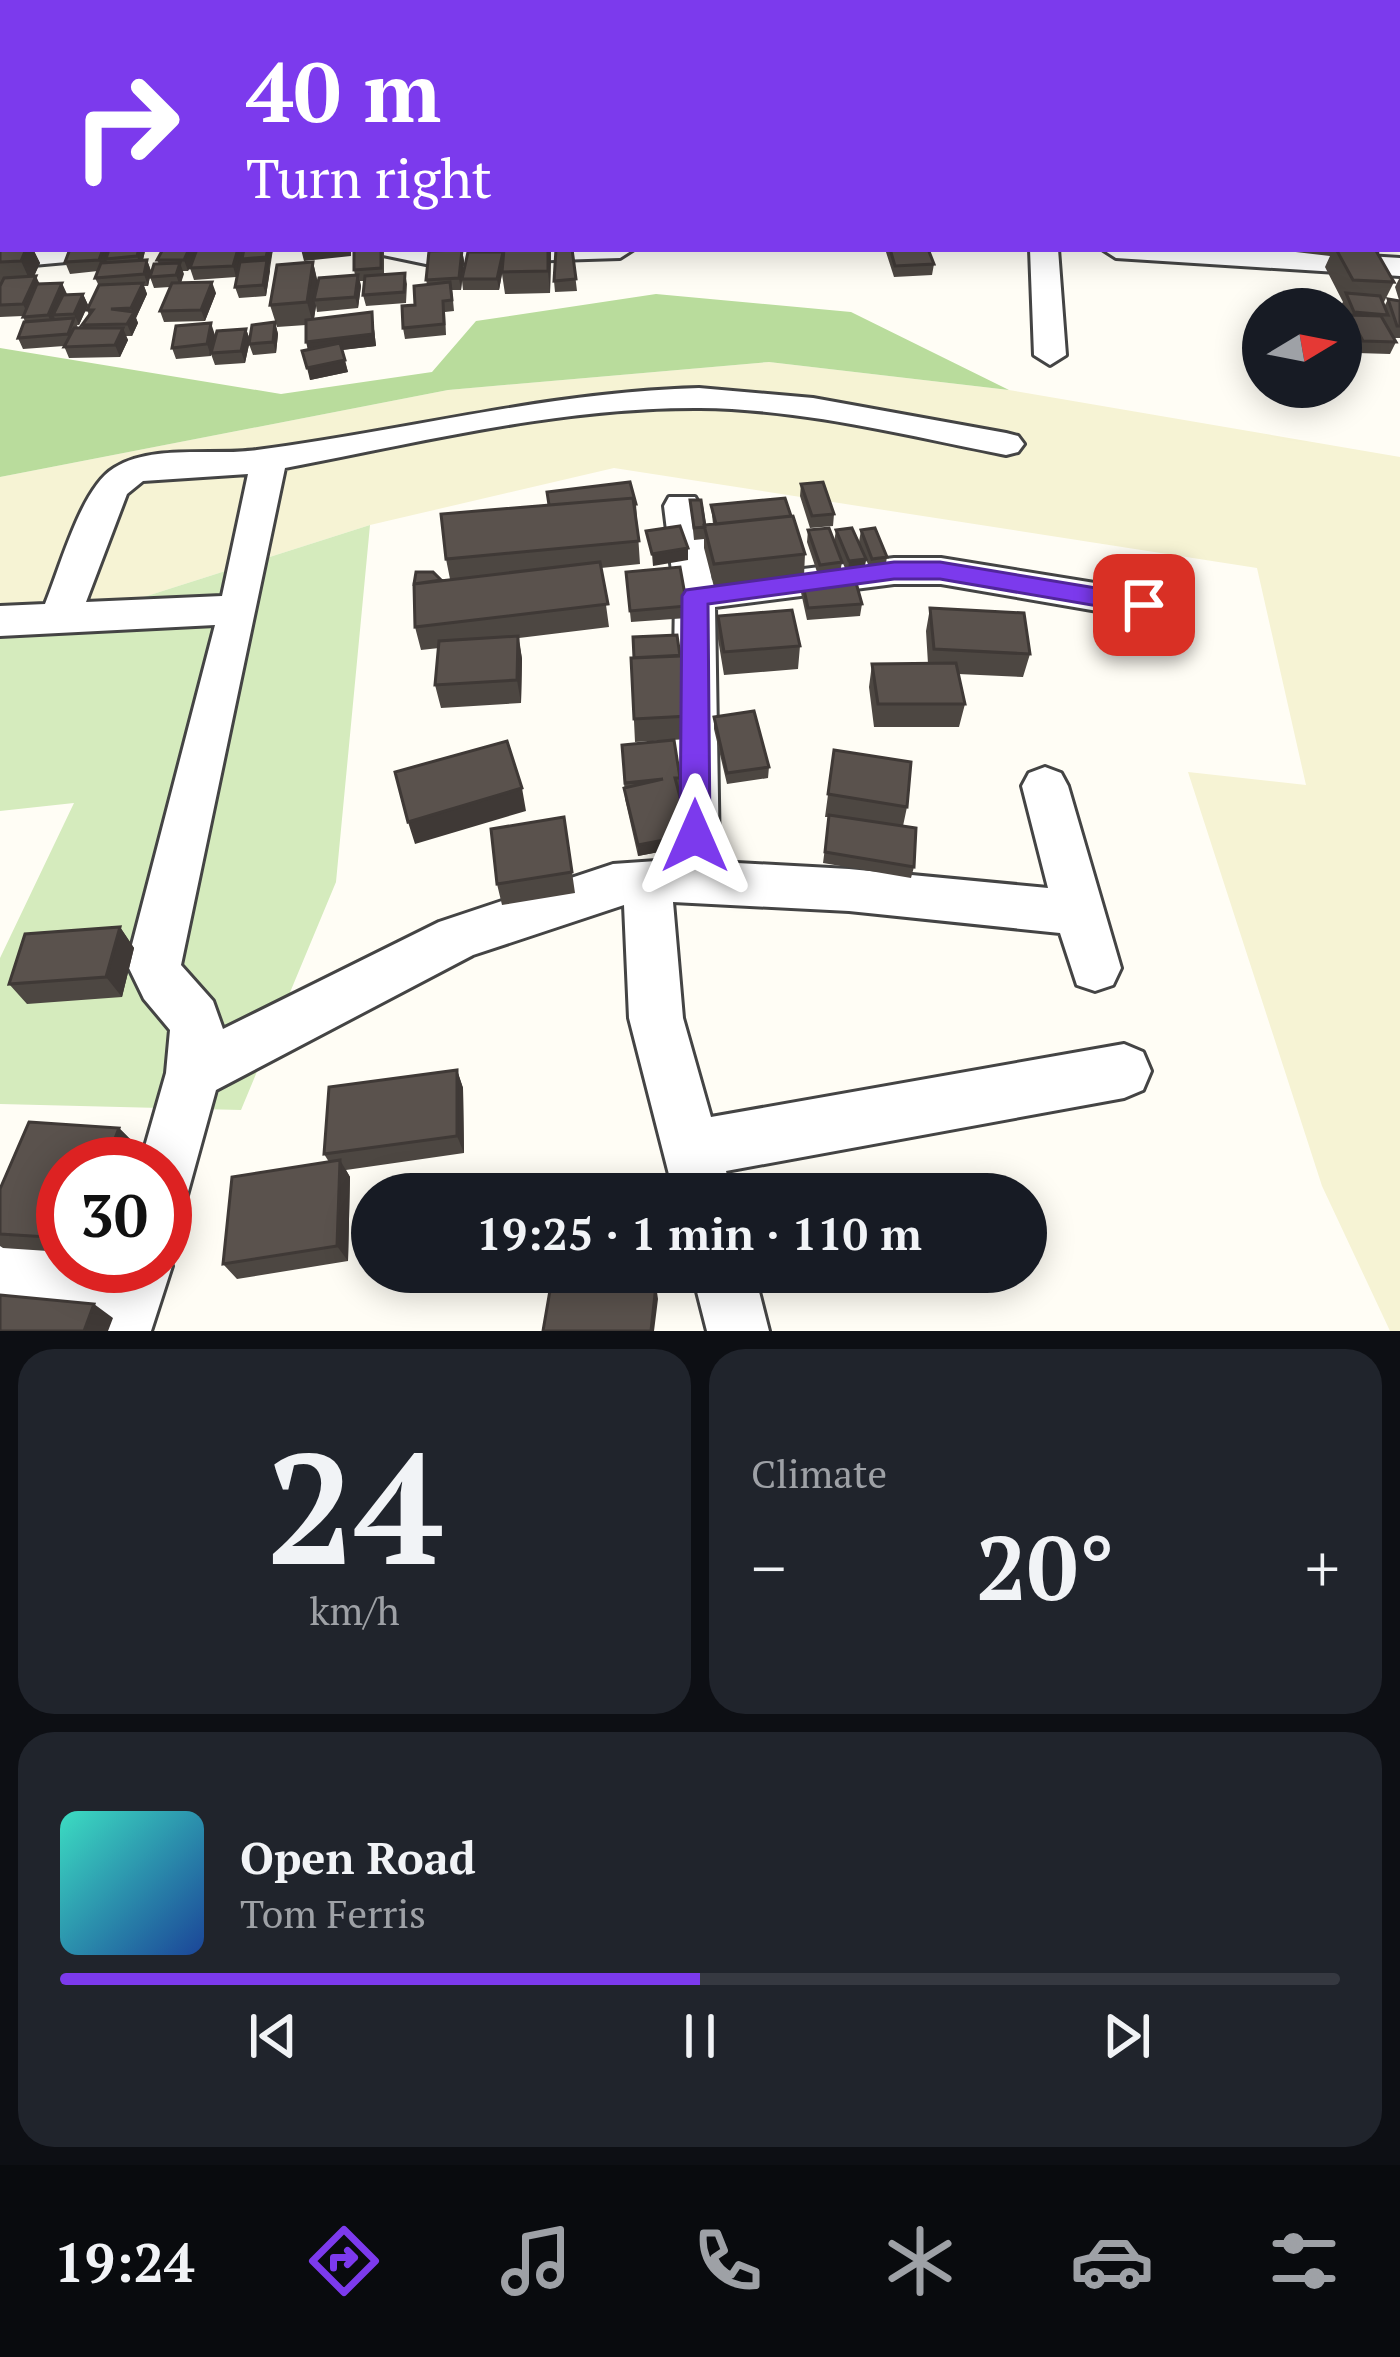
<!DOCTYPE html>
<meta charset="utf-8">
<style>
:root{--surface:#171b24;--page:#20242c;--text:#f1f3f6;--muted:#9ea1a6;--line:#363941;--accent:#7c3aed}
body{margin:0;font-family:"PT Serif",serif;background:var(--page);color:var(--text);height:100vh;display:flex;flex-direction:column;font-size:45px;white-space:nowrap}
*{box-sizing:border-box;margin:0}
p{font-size:39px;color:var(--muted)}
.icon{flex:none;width:66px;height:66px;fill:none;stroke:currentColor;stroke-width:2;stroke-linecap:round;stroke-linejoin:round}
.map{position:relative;height:1331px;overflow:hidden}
.sheet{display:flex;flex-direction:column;gap:18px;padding:18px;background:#0d0f14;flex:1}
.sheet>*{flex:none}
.guide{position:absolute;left:0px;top:0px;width:1401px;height:252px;box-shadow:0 6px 30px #0003;background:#7c3aed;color:#fff;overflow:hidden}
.needle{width:78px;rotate:80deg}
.fabs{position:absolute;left:1242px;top:288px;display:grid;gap:24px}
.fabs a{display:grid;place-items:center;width:120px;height:120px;border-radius:50%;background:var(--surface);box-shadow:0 6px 30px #0003;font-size:60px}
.speed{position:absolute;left:36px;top:1137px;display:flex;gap:24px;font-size:60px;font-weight:700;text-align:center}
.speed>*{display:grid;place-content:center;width:156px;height:156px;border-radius:50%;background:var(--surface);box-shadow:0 6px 30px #0003;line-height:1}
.speed .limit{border:18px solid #d22;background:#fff;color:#111}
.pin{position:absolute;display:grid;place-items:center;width:102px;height:102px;color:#fff;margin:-51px;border-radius:24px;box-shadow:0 6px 18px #0006}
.me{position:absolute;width:132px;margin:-66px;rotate:0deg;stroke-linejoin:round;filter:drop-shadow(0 0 9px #0008)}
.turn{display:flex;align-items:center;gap:42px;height:252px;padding:0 48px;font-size:54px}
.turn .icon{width:156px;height:156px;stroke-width:2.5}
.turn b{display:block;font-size:84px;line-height:102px}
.big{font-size:90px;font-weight:700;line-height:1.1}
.sheet .tile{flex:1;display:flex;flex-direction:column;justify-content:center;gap:18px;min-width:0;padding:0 42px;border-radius:36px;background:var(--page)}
.sheet .dial{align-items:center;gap:0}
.dial b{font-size:156px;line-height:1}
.song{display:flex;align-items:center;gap:36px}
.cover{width:144px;height:144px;border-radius:18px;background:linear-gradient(135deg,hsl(170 70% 55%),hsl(220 70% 35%))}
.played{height:12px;border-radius:6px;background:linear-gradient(90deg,var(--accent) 50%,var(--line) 50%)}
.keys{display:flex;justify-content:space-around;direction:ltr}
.heat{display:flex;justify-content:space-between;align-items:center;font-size:66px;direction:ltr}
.sheet .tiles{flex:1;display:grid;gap:18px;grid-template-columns:1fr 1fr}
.tile:last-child{grid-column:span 2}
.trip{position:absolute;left:351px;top:1173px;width:696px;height:120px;border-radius:60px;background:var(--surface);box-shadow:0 6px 30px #0003;font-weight:700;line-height:120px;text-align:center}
.tab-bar{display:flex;height:192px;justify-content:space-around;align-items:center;background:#090b0e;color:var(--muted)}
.tab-bar .icon{width:84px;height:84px}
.tab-bar .current{color:var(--accent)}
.tab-bar b{font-size:54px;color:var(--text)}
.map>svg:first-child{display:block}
.farmland{fill:#f6f3d4}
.green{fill:#d5ebbd}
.forest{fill:#b9dc9c}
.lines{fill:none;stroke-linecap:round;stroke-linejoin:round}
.stream{fill:#3f96cf;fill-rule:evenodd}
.street-casing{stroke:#444;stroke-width:6}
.street{fill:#fff;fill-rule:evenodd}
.wall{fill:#4d4742}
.shaded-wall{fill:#3f3936}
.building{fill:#5a524d;stroke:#3f3936;stroke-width:3}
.route{fill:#7c3aed;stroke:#51269a;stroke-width:3}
</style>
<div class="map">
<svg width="1400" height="1331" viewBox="0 0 1400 1331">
<rect width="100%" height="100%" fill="#fffdf5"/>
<path class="farmland" d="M769 362 1009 390 1400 457V1331H1390L1322 1186 1188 772 1306 785 1257 568 614 468 370 525 37 631 0 626V477L448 390Z"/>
<path class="green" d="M370 525 336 882 241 1110 0 1104V958L74 803 0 811V626L37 631Z"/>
<path class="forest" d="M656 294 851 312 1009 390 769 362 448 390 0 477V348L281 394 432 372 476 321Z"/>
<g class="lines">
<path class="stream" d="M556 0H567L573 3H562Z
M769 0H777V3H769Z
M1366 0H1380L1387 3H1373Z
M1398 4H1400V9H1398Z"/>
<g class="street-casing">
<path id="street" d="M323 0H345V3H323Z
M594 0H618L621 3H597Z
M787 0H809V3H787Z
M882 0H904V3H882Z
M968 0H990L991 3H969Z
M125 249 111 258 0 268V250Z
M379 249H634L620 258 426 264 383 255Z
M1030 249H1058L1066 355 1050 365 1034 355Z
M1102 249H1254L1400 258V276L1116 258Z
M699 388 813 398 1006 433 1018 436 1024 444 1018 452 1006 455C905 435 803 409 700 408 560 407 422 442 285 468L181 965 213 1001 223 1029 439 922 613 864 671 860 675 596 664 506 669 497H695L700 506 712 580 894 558H941L1144 591 1158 595 1164 605 1158 615 1144 619 941 584H894L715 607 719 862 849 869 1048 888 1022 786 1029 773 1045 767 1061 773 1068 786 1121 968 1113 985 1095 991 1077 985 1060 933 849 911 673 902 683 1018 711 1117 1124 1044 1143 1052 1151 1071 1143 1090 1124 1098 726 1171 732 1194H674L629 1018 624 905 473 955 216 1090 186 1199 165 1207V1164H140L166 1073 170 1030 144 999 127 964 215 625 0 636V606L45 604C60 568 81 488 114 468 151 444 214 456 257 450 406 431 548 392 699 388ZM248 474 222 596 86 602 127 494 143 481Z
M0 1246 63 1250V1266H165V1248L172 1266 151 1331H89L95 1313 0 1308Z
M692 1272H754L769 1331H707Z"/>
</g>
<use href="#street" class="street"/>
</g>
<path class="wall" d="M233 0H271V3H234Z
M343 0H407L406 2 342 3Z
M0 243 3 249H33L40 263 34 276 40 284 67 295 83 294 88 305 79 325H77L78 328H83L82 325 89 315 87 310 99 286 95 278 98 271 70 274 65 262 70 249H107L108 252 145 251 143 260H147L151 271 159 264 157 260 163 249H273L266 296 239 298 235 287 236 277 194 280 190 268 193 259 188 271H183L181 283 216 293 205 321 164 322 160 311 170 287 154 288 150 277 148 286H144L147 294 136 318 138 323 132 336H126L128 340 120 357 69 358 64 346 23 349 18 338 25 322 23 316 0 317Z
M384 249V275L405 273 407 284 406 303 366 306 363 295 364 281H360L361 286 358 308 317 312 316 306 314 319 372 312 376 346 341 350 348 372 310 380 306 325 277 327 270 305 313 262 318 283 355 275 354 270Z
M572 249 577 291 555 292 554 281Z
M885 249H928L934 264 932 275 894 277Z
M1287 249H1381L1378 255 1394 282 1383 304 1384 307 1388 299 1399 300 1395 287 1400 277V338H1393L1396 342 1390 354 1357 353 1344 326 1347 319 1341 305 1343 302 1325 267 1330 256 1287 251Z
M462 250 464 261 463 275 551 256 550 293 505 294 502 274 499 290H463L462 281 461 290H452L454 311 445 312 446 335 405 339 403 328 427 284 426 280Z
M275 322 278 334 276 353 253 355 249 344Z
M246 329 250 340 245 363 215 365 211 354V356L176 359 172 348 215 335 212 348Z
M801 484 834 514 833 526 810 528 800 496Z
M690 500 705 525 713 524 711 505 791 516 805 554 804 576 818 575 807 542 808 530 842 562 840 573H847L834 542 836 530 859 542 861 530 887 557 885 569 870 570 866 559 864 571 851 573 862 604 860 616 807 620 800 588 801 578 714 587 704 548V539L694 540Z
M636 504 640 564 601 568 609 627 519 638 522 659 521 703 441 708 435 685 439 648 421 650 415 627 441 580 450 579 446 559Z
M626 572 687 606V618L631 622Z
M930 608 1030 654 1023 677 958 674 965 704 959 727H874L869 687 872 664H928L926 631Z
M718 616 800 646 798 669 724 675 718 639Z
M631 658 689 716V739L635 742Z
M714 717 769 767 768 778 727 784 714 729Z
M622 745 680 778V789L678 790 690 835V846L638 856 625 799Z
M834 750 907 807 903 826 914 867 911 878 823 863 829 817H825Z
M564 817 575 893 502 905 497 884Z
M120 927 134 948 122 997 27 1004 9 984Z
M457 1070 463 1088 464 1153 346 1170 350 1177 348 1261 237 1279 223 1264 329 1162 324 1154Z
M119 1128 136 1145 63 1164V1252L3 1248 0 1246V1189Z"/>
<path class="shaded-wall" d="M3 213V236H0V214Z
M26 249H33L40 263 31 283 21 261Z
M103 249H107L109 255 106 259 107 262 104 271 99 260Z
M139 249 145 251 141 268 137 256Z
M189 249H198L188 271 184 260Z
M238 249 244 250 236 277 233 266Z
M268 249H273L269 268 266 257Z
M301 249H351V256L304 261Z
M548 249H551V256L550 293 548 271Z
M462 250 464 261 461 290 459 278Z
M503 252 504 263 499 290 497 279Z
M147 260 151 271 148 286 144 274Z
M267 260 270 271 266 296 263 285Z
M313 262 318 285 314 300 316 306 313 324 307 302Z
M180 263 184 274 180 286 176 275Z
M358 275 361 286 358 308 355 297Z
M36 276 41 287 28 315 23 304Z
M212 282 216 293 205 321 201 310Z
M62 283 67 294 53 315 56 320 53 327 48 315Z
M143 283 147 294 136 318 138 323 132 336 127 324 133 313 131 308Z
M83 294 88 305 79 325 74 314Z
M372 312 376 346 309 354 306 342Z
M275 322 278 334 276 353 273 342Z
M211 323 215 335 211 356 207 344Z
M123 328 128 340 120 357 115 345Z
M246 329 250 340 245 363 241 351Z
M345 360 348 372 310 380 307 368Z
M688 548V560L653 566 652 554Z
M866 559 864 571 848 573 849 561Z
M518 636 522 659 521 703 517 680Z
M522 788 526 811 415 844 408 822Z
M690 835V846L638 856V845Z
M120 927 134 948 122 997 106 977Z
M457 1070 463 1088 464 1153 457 1136Z
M119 1128 136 1145 129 1164H105Z
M340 1160 350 1177 348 1261 337 1246Z
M656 1285 658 1299 654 1331H651Z
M94 1304 113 1318 108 1331H84Z"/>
<path class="building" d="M96 0H151L150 3H95Z
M221 0 220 3H191V1Z
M311 0V3H281V1Z
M383 0 384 3H342V1L353 0Z
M435 0H476V3H435Z
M1011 0H1051L1052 2H1012Z
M0 192H3V213L0 214Z
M0 243H3V249H26L21 261 0 262Z
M70 249H103L99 260 65 262Z
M109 249H139L137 256 106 259Z
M163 249H189L184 260H157Z
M197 249H238L233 266 190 268Z
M244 249H268L266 257 242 259Z
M354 249H381V268L354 270Z
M504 249H548V271L502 272Z
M556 249H572L576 279 554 281Z
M890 249H928L934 264 895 266Z
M1336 249H1375L1394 282 1353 280Z
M462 250 459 278 426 280 429 251Z
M468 252H503L497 279H462Z
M147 260 144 274 95 278 101 263Z
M267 260 263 285 235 287 240 262Z
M313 262 307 302 270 305 277 265Z
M180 263 176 275 150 277 154 264Z
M405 273 404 292 363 295 365 276Z
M358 275 355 297 314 300 319 278Z
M36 276 23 304 0 305V286L4 278Z
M212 282 201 310 160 311 172 283Z
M450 282 452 300 443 301 444 324 403 328 402 306 415 305 414 286Z
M62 283 48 315 23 317 37 284Z
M143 283 131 308 111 309 134 312 127 324 82 325 93 310H87L99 285Z
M1346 293 1380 296 1388 315 1354 312Z
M83 294 74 314 53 315 63 295Z
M1388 299 1400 301V326H1397Z
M372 312 373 334 306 342V320Z
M1349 315 1381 316 1396 342 1363 341Z
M74 318 68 334 18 338 24 322Z
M275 322 273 342 249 344 252 325Z
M211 323 207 344 172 348 176 326Z
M74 328H123L115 345 64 347Z
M246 329 241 351 211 353 217 331Z
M340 343 345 360 307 368 302 351Z
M630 482 636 504H634L633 498 549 505 547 492Z
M823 482 834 514 812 516 801 484Z
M633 498 639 541 446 559 441 514Z
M785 498 791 516 716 524 711 505Z
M690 500H701L705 527 694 528Z
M793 516 805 554 714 564 704 525Z
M680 526 688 548 652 554 646 531Z
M829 528 842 562 820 565 808 530Z
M852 528 866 559 849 561 836 530Z
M875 528 887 557 872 559 861 530Z
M600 562 608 604 415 627 414 584Z
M680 567 687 606 630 611 626 572Z
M416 572H433L441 580 414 584Z
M853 572 862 604 808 608 801 576Z
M930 608 1024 613 1030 654 934 649Z
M792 610 800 646 724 652 718 616Z
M677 635 680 656 634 658 633 637Z
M518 636 517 680 435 685 439 641Z
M684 655 689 716 634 719 631 658Z
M956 663 965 704H878L872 664Z
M754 711 769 767 727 773 714 717Z
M674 740 680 778H675L690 835 638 845 624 788 663 779 625 783 622 745Z
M507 741 522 788 408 822 395 772Z
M834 750 911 762 907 807 828 794Z
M829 815 916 828 914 867 825 852Z
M564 817 572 872 497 884 491 829Z
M120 927 106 977 9 984 25 934Z
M457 1070V1136L324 1154 329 1087Z
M29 1122 119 1128 105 1164H63V1238L0 1234V1189Z
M340 1160 337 1246 223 1264 232 1177Z
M553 1273 656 1285 651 1331H543Z
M0 1295 94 1304 84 1331H0Z"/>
<path class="route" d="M894 562H940L1144 596 1157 605 1144 614 940 579H894L708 604 710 836 706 845 695 848 684 845 680 836 682 596 686 590Z"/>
</svg>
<div class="fabs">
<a><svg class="needle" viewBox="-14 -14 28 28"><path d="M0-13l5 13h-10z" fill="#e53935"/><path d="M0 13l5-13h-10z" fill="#9ea1a6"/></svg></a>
</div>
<div class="speed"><div class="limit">30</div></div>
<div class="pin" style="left:1144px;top:605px;background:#d93025"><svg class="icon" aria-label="arrive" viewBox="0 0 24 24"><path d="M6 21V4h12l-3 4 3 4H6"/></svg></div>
<svg class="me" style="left:695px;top:836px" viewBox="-20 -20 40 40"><path d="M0-17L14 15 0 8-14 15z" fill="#7c3aed" stroke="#fff" stroke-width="4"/></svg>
<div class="trip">19:25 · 1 min · 110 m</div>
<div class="guide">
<div class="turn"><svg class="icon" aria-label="right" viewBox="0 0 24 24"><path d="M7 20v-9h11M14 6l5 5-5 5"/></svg><div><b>40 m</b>Turn right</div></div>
</div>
</div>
<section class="sheet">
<div class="tiles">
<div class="tile dial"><b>24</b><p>km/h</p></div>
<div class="tile"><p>Climate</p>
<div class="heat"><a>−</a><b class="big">20°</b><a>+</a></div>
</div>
<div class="tile">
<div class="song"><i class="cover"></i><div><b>Open Road</b><p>Tom Ferris</p></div></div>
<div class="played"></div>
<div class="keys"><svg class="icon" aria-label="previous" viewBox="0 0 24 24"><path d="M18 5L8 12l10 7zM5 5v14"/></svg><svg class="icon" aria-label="pause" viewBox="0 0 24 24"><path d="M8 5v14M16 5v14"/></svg><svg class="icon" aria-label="next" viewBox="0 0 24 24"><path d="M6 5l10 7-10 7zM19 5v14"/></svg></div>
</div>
</div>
</section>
<nav class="tab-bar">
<b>19:24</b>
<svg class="icon current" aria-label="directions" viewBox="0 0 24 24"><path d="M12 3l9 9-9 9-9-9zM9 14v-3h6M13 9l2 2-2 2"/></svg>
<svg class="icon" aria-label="music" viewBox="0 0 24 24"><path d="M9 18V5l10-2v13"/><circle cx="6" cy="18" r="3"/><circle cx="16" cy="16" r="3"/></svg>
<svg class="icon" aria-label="phone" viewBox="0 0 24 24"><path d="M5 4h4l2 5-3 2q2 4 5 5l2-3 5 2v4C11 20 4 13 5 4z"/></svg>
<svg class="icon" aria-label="climate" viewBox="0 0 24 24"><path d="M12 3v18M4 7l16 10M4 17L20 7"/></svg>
<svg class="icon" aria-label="car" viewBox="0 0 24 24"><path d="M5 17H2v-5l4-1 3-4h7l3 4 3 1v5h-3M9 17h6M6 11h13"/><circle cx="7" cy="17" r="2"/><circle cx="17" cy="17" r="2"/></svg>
<svg class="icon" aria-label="filters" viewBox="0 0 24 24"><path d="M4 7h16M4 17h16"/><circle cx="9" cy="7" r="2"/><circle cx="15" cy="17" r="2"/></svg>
</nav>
